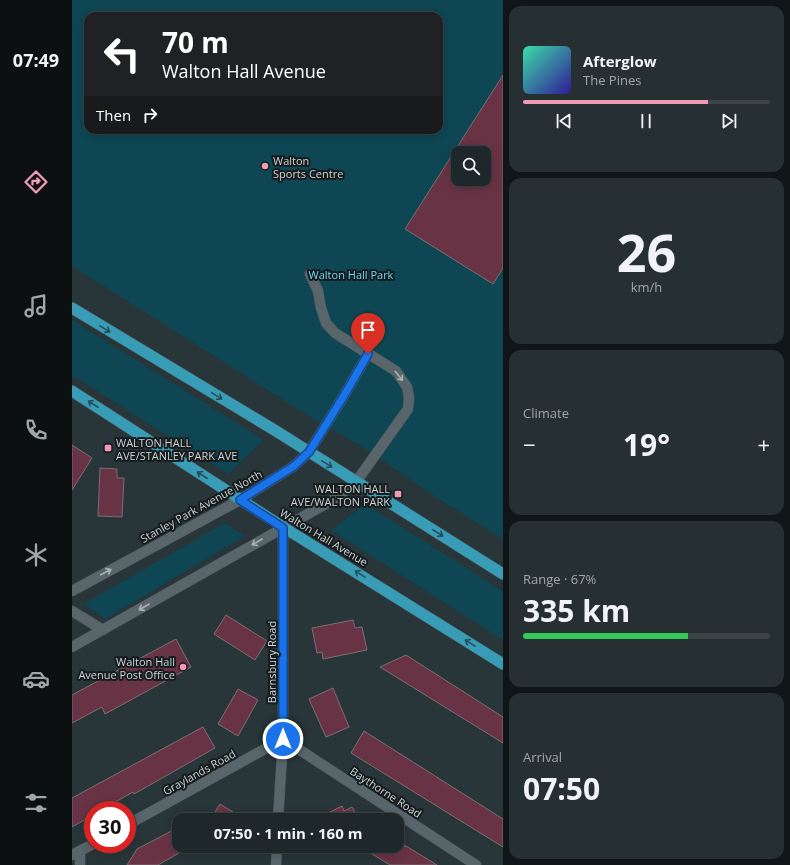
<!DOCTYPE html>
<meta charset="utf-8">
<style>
:root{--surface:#1e282b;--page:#263033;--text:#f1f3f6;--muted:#a1a6a9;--line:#3c4447;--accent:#f09ab5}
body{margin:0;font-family:"Open Sans",sans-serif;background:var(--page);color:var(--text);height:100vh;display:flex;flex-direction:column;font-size:15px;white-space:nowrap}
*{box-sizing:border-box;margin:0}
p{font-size:13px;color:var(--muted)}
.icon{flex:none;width:22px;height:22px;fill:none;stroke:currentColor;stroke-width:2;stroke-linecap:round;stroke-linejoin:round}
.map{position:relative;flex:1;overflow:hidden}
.panel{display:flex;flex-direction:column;gap:6px;padding:6px;background:#101618;width:287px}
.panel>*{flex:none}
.banner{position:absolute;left:12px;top:12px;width:359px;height:122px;border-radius:12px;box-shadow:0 2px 10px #0003,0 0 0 1px var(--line);background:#202124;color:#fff;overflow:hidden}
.controls{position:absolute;left:379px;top:146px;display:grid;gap:8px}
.controls a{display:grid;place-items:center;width:40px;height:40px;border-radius:8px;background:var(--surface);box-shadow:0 2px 10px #0003,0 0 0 1px var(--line);font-size:20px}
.speed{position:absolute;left:12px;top:801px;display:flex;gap:8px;font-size:20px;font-weight:700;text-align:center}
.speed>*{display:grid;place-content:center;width:52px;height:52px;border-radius:50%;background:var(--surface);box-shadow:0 2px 10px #0003,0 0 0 1px var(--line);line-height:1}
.speed .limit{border:6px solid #d22;background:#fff;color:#111}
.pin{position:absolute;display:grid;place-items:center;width:34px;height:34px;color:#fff;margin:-41px -17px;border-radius:50% 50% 50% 0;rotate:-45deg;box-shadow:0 0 4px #0007}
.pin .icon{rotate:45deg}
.me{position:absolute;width:44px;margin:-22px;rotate:0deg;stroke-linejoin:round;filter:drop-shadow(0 0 3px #0008)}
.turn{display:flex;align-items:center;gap:14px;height:84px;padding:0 12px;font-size:18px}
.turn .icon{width:52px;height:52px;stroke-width:2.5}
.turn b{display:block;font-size:28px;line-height:34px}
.then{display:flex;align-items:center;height:38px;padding:0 12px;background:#0003;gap:8px;font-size:15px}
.big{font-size:30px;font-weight:700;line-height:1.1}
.panel .tile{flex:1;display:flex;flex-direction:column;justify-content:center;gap:6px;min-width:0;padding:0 14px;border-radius:12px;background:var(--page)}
.panel .dial{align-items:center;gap:0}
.dial b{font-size:52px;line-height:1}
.song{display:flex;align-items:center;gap:12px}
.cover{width:48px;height:48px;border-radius:6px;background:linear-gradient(135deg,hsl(160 70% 55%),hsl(250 70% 35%))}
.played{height:4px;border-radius:2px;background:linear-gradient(90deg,var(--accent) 75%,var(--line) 75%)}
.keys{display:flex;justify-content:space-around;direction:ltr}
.heat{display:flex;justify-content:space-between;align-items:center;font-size:22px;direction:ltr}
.charge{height:6px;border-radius:3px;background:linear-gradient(90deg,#34c759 67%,var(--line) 0)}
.trip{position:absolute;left:100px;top:813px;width:232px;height:40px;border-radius:12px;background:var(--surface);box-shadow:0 2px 10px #0003,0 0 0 1px var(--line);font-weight:700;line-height:40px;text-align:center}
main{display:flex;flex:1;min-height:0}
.dock{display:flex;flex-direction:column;width:72px;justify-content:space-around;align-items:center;background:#0c1011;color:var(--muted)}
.dock .icon{width:28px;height:28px}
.dock .active{color:var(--accent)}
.dock b{font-size:18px;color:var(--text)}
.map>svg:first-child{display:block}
.green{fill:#0e4654;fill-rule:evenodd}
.building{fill:#683345;stroke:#7d6e72;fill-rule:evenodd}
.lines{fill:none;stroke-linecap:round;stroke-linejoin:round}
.minor-casing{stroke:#485456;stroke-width:11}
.trunk-casing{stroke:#485456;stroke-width:12}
.minor{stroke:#58666b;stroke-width:10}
.trunk{stroke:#399cb6;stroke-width:11}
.oneway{stroke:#244f5a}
.oneway2{stroke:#a8b2b5}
.route-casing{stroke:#114b97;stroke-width:10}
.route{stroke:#1a73e8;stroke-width:7}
.poi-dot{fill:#f09ab5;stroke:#161c1d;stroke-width:1.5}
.labels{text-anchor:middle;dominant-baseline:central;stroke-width:4;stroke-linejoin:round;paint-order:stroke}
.poi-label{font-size:11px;fill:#cbd3d5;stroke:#161c1d;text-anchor:start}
.park-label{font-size:11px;fill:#6edaf9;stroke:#161c1d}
.street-label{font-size:11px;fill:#cbd3d5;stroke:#161c1d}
</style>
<main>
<nav class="dock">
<b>07:49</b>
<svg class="icon active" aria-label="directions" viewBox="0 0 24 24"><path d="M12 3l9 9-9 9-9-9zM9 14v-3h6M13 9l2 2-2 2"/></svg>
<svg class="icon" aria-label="music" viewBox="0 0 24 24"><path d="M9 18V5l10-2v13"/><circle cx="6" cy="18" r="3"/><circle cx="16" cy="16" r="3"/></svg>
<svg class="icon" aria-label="phone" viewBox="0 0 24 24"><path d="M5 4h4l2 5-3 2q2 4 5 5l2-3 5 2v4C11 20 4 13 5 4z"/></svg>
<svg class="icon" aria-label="climate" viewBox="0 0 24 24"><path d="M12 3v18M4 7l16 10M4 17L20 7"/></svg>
<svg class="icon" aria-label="car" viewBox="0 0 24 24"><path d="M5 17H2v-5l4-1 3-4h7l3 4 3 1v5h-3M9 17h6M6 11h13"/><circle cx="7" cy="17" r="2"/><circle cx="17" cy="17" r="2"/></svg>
<svg class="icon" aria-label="filters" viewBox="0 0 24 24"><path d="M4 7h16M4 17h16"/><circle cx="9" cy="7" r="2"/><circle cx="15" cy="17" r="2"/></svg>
</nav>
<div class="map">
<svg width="431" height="865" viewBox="0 0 431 865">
<rect width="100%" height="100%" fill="#283539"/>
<path class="green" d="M0 0H431V539L364 497 289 446 240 418 0 266ZM16 16H367V130H16ZM386 153H412V179H386Z
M0 320 192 440 156 474 0 375Z
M293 504 431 591V640L259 530Z
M153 523 173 536 33 619 12 604Z"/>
<path class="building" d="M431 75V268L421 284 333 229ZM386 153H412V179H386Z
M0 445 20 458 0 490Z
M28 468 45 469V478H52L50 517 26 516Z
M154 615 195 641 183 660 142 634Z
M281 620 283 628 290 627 295 650 251 659 250 652 245 653 240 628Z
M104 639 119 667 33 714 30 707 0 723V695Z
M334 655 431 717V743L308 667Z
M261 688 277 727 254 737 237 699Z
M166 689 186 700 166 736 146 724Z
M131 727 143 748 62 794 61 792 29 810H21V815L0 827V798Z
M292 731 431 819V847L279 753Z
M148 804 172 819 138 820Z
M270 806 272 811 280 807 287 820H242Z
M107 827V853L86 865H55L65 849Z
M287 846H334L365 865H318Z"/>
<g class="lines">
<g class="minor-casing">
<path id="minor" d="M0 591 168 500 222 466 237 452 273 394 296 354
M0 611 31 630
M0 647 266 497 284 482 336 409 337 397 335 387 324 371 263 333 254 323 249 308 246 291 238 274
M206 820 211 739V527
M55 825 211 739 404 865
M0 855 21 844
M8 865V851
M204 865 205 846"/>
</g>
<g class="trunk-casing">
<path id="trunk" d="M0 308 204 431 431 574
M0 391 211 527 431 664"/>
</g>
<use href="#minor" class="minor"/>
<use href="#trunk" class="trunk"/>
</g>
<defs><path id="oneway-shaft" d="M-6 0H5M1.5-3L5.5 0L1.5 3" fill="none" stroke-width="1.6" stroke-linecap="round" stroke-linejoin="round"/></defs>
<g class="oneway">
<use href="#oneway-shaft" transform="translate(33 329) rotate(31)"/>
<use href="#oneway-shaft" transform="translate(145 396) rotate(31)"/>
<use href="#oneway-shaft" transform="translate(21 404) rotate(-147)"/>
<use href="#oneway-shaft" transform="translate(255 464) rotate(32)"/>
<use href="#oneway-shaft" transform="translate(130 475) rotate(-147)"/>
<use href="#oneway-shaft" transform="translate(366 533) rotate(32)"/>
<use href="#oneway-shaft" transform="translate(288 574) rotate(-148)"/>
<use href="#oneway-shaft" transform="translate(398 643) rotate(-148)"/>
</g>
<g class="oneway2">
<use href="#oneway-shaft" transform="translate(327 376) rotate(51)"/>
<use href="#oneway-shaft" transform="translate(185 542) rotate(150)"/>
<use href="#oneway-shaft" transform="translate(34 572) rotate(-28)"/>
<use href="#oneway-shaft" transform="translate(72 607) rotate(150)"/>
</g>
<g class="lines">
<g class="route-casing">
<path id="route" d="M211 739V528L168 500 222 466 237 452 273 394 296 354"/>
</g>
<use href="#route" class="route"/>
</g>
<g class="poi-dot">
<circle cx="193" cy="166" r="4"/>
<rect x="32" y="444" width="8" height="8" rx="2"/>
<rect x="322" y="490" width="8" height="8" rx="2"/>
<circle cx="111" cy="667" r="4"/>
</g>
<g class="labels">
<g class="poi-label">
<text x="201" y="160">Walton<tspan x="201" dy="13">Sports Centre</tspan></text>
<text x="44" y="442">WALTON HALL<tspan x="44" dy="13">AVE/STANLEY PARK AVE</tspan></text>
<text x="318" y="488" text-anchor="end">WALTON HALL<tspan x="318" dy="13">AVE/WALTON PARK</tspan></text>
<text x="103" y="661" text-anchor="end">Walton Hall<tspan x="103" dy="13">Avenue Post Office</tspan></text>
</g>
<g class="park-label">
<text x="279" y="274">Walton Hall Park</text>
</g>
<g class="street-label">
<text transform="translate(129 506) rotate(-29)">Stanley Park Avenue North</text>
<text transform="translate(252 537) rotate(31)">Walton Hall Avenue</text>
<text transform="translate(199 662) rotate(-90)">Barnsbury Road</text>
<text transform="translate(127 772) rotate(-29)">Graylands Road</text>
<text transform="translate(314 792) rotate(33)">Baythorne Road</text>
</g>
</g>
</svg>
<div class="controls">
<a><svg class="icon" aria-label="search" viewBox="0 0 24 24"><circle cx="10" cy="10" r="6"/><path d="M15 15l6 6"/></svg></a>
</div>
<div class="speed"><div class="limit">30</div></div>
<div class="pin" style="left:296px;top:354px;background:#d93025"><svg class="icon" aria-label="arrive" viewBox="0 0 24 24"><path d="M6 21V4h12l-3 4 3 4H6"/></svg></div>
<svg class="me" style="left:211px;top:739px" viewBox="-20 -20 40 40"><circle r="17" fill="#1a73e8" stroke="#fff" stroke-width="3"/><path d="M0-11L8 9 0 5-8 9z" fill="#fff"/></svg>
<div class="trip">07:50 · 1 min · 160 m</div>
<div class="banner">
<div class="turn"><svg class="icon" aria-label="left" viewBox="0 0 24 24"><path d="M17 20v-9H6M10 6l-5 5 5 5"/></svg><div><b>70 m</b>Walton Hall Avenue</div></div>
<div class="then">Then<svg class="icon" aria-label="right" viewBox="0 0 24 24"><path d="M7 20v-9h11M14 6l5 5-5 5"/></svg></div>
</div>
</div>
<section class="panel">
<div class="tile">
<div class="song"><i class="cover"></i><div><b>Afterglow</b><p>The Pines</p></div></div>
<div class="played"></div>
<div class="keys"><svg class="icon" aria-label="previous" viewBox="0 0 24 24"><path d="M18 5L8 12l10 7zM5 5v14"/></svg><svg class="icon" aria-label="pause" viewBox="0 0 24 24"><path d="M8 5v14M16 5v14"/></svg><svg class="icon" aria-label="next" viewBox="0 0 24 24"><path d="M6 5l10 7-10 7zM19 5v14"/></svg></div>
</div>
<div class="tile dial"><b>26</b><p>km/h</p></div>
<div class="tile"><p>Climate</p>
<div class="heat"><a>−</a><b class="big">19°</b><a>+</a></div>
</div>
<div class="tile"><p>Range · 67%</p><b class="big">335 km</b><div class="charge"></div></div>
<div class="tile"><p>Arrival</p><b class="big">07:50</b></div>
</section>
</main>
